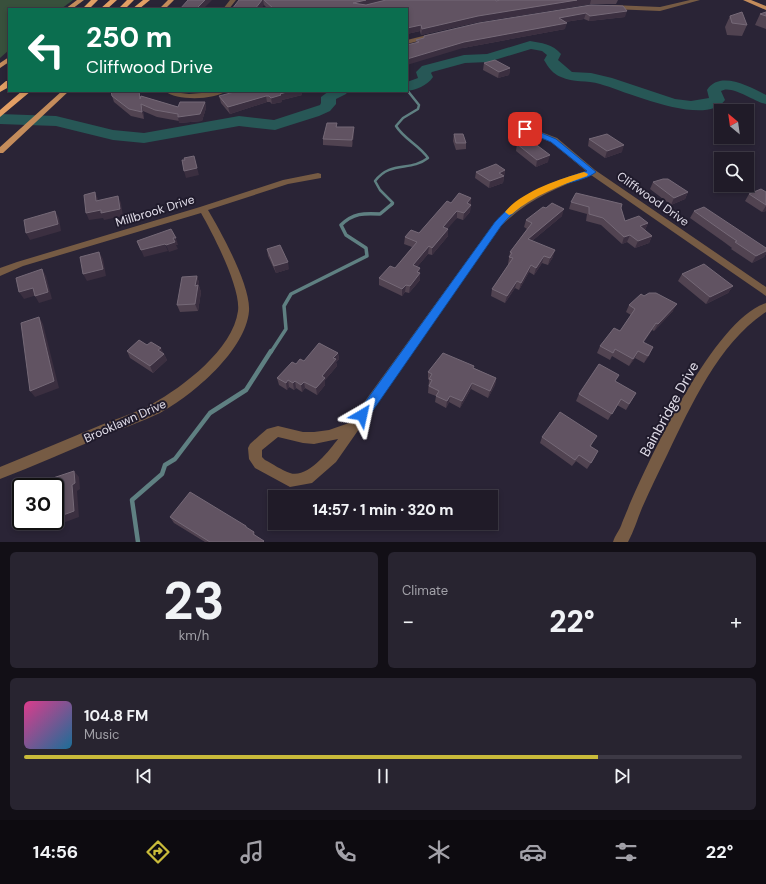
<!DOCTYPE html>
<meta charset="utf-8">
<style>
:root{--surface:#201b28;--page:#282430;--text:#f1f3f6;--muted:#a2a1a8;--line:#3d3945;--accent:#c9bb3a}
body{margin:0;font-family:"DM Sans",sans-serif;background:var(--page);color:var(--text);height:100vh;display:flex;flex-direction:column;font-size:15px;white-space:nowrap}
*{box-sizing:border-box;margin:0}
p{font-size:13px;color:var(--muted)}
.icon{flex:none;width:22px;height:22px;fill:none;stroke:currentColor;stroke-width:2;stroke-linecap:round;stroke-linejoin:round}
.map{position:relative;height:542px;overflow:hidden}
.side{display:flex;flex-direction:column;gap:10px;padding:10px;background:#120f16;flex:1}
.side>*{flex:none}
.guide{position:absolute;left:8px;top:8px;width:400px;height:84px;border-radius:0px;box-shadow:0 2px 6px #0003,0 0 0 1px var(--line);background:#0b6e4f;color:#fff;overflow:hidden}
.needle{width:26px;rotate:331deg}
.controls{position:absolute;left:714px;top:104px;display:grid;gap:8px}
.controls a{display:grid;place-items:center;width:40px;height:40px;border-radius:0px;background:var(--surface);box-shadow:0 2px 6px #0003,0 0 0 1px var(--line);font-size:20px}
.speed{position:absolute;left:12px;top:478px;display:flex;gap:8px;font-size:20px;font-weight:700;text-align:center}
.speed>*{display:grid;place-content:center;width:52px;height:52px;border-radius:50%;background:var(--surface);box-shadow:0 2px 6px #0003,0 0 0 1px var(--line);line-height:1}
.speed .limit{border:2px solid #111;border-radius:6px;background:#fff;color:#111}
.pin{position:absolute;display:grid;place-items:center;width:34px;height:34px;color:#fff;margin:-17px;border-radius:8px;box-shadow:0 2px 6px #0006}
.me{position:absolute;width:44px;margin:-22px;rotate:36deg;stroke-linejoin:round;filter:drop-shadow(0 0 3px #0008)}
.turn{display:flex;align-items:center;gap:14px;height:84px;padding:0 12px;font-size:18px}
.turn .icon{width:52px;height:52px;stroke-width:2.5}
.turn b{display:block;font-size:28px;line-height:34px}
.big{font-size:30px;font-weight:800;line-height:1.1}
.side .tile{flex:1;display:flex;flex-direction:column;justify-content:center;gap:6px;min-width:0;padding:0 14px;border-radius:6px;background:var(--page)}
.side .dial{align-items:center;gap:0}
.dial b{font-size:52px;line-height:1}
.song{display:flex;align-items:center;gap:12px}
.cover{width:48px;height:48px;border-radius:6px;background:linear-gradient(135deg,hsl(330 70% 55%),hsl(200 70% 35%))}
.played{height:4px;border-radius:2px;background:linear-gradient(90deg,var(--accent) 80%,var(--line) 80%)}
.keys{display:flex;justify-content:space-around;direction:ltr}
.heat{display:flex;justify-content:space-between;align-items:center;font-size:22px;direction:ltr}
.side .tiles{flex:1;display:grid;gap:10px;grid-template-columns:1fr 1fr}
.tile:last-child{grid-column:span 2}
.trip{position:absolute;left:268px;top:490px;width:230px;height:40px;border-radius:0px;background:var(--surface);box-shadow:0 2px 6px #0003,0 0 0 1px var(--line);font-weight:800;line-height:40px;text-align:center}
.tabs{display:flex;height:64px;justify-content:space-around;align-items:center;background:#0d0b10;color:var(--muted)}
.tabs .icon{width:28px;height:28px}
.tabs .active{color:var(--accent)}
.tabs b{font-size:18px;color:var(--text)}
.map>svg:first-child{display:block}
.green{fill:#38503c}
.lines{fill:none;stroke-linecap:round;stroke-linejoin:round}
.stream-far2{stroke:#5f8082;stroke-width:2.5}
.stream-far1{stroke:#5f8082;stroke-width:3.5}
.stream{stroke:#5f8082;stroke-width:4.5}
.river{fill:#275756;fill-rule:evenodd}
.minor{fill:#765b44;fill-rule:evenodd}
.major{fill:#c48c5b;fill-rule:evenodd}
.highway{fill:#e39f64;fill-rule:evenodd}
.wall{fill:#514351}
.shaded-wall{fill:#3b2f40}
.building{fill:#615362;stroke:#756977}
.route{fill:#1a73e8;stroke:#114b97}
.slow{fill:#f59e0b}
.labels{text-anchor:middle;dominant-baseline:central;stroke-width:4;stroke-linejoin:round;paint-order:stroke}
.street-label{font-size:12px;fill:#e2deea;stroke:#201b2c}
.near-street-label{font-size:14px;fill:#e2deea;stroke:#201b2c}
</style>
<div class="map">
<svg width="766" height="542" viewBox="0 0 766 542">
<rect width="100%" height="100%" fill="#2a2436"/>
<path class="green" d="M0 0H73L61 9H9V50L0 58Z"/>
<g class="lines">
<path class="stream-far2" d="M391 205 393 203 380 190 375 181C391 160 410 172 428 158 419 145 404 139 396 126L403 118 418 109 419 105 407 90"/>
<path class="stream-far1" d="M271 352 286 329 284 306 291 294 367 256 366 248 346 235 341 225C353 213 364 213 380 214L392 204"/>
<path class="stream" d="M138 542 132 500 162 474 165 465 175 459 210 413 246 390 271 351"/>
<path class="river" d="M530 41C541 43 553 44 561 54L558 60 572 72 591 73 612 78 675 99 691 101 709 98 707 90C720 70 750 87 766 95V104C755 102 731 84 721 91L725 100C706 128 625 91 600 84 587 80 573 83 561 77 553 74 548 67 544 60L547 55 542 51 531 49 488 62 465 63 432 72 431 73 433 77C427 86 416 90 406 91L407 82 418 78 416 72 422 66 464 55 487 54Z
M329 91H348L346 94 336 99V104L330 111 319 116 281 128 275 130 239 126 144 143 113 140 56 126 0 124V114L56 116 113 130 144 133 239 116 274 120 320 105 321 103V97Z"/>
<path class="minor" d="M230 0H236L229 9H223Z
M690 0H700L660 11 612 9 609 7 612 5 660 7Z
M431 34 433 35V37L407 44V40Z
M165 91 189 94 226 91C215 100 176 101 165 91Z
M522 127H528L557 138 595 170 766 287V296L591 175C557 187 527 200 501 226L336 462 312 483 290 487 255 468 249 459 248 448 250 444 260 435 267 429 278 426 303 432H314L329 430 349 423 495 222C521 196 552 183 586 171L551 142 522 131ZM278 437 303 443 314 444 338 439C329 451 307 479 290 473 281 470 273 464 265 460L262 457V450Z
M318 173 321 174V178L288 184 208 210C221 232 251 286 249 311 246 350 193 395 160 413 141 422 120 429 101 437 67 451 34 466 0 479V467C34 453 68 439 101 425 118 418 136 413 152 404 183 387 233 349 238 311 241 288 213 234 201 213L23 266 0 276V268L17 262 200 207 283 180Z
M766 303V312C719 343 692 404 668 453 659 471 650 490 642 508 637 520 634 531 628 542H613C615 535 620 530 622 523 643 471 712 320 766 303Z"/>
<path class="major" d="M77 0H84L72 9H65Z
M168 0H174L165 9H159Z
M743 0H751L766 6V10Z
M9 57V62L0 68V63Z
M62 91H69L3 153H0V147Z"/>
<path class="highway" d="M91 0H98L89 9H82Z
M110 0H117L107 9H100Z
M127 0H134L125 9H118Z
M143 0H150L139 9H132Z
M6 81H9V87L0 92V86Z
M22 91H31L0 117V110Z"/>
</g>
<path class="wall" d="M239 0H496V1L500 0H618L616 4H590L478 22 421 35 420 31 407 34V9H268L264 5Z
M591 5 625 17 589 21 584 19 565 22V29L463 48 416 43V40L424 38V36Z
M766 12V29L755 25 760 14Z
M730 16 747 25 742 36 727 35 725 27Z
M484 63 510 68 509 75 498 78 483 70Z
M302 92V95L282 100V102L272 104 270 102H267L230 114 221 103 219 96Z
M112 96H141L178 107 205 102 206 108 202 121 179 123V121L157 117 143 111 144 119 131 116 114 102Z
M337 123V127L354 134 352 147 323 145V139Z
M454 134 466 143V149L456 150 453 141Z
M589 139 622 152 605 158 588 146Z
M517 144 548 162 536 167 516 151Z
M505 170 503 183 489 188 475 178 476 172Z
M653 182 688 192 685 199 671 205 650 189Z
M766 192V211L762 212 745 201 749 194Z
M471 198 470 212 463 220 457 218 454 220 447 229H448V236L432 255 428 254 417 267 420 273V280L409 293 405 292 402 296 379 285V278L395 268 412 247 404 244 405 237 419 233 451 203Z
M571 202 621 208 625 221 648 223 645 230 652 236 649 243 635 248 627 242 622 244 601 225 586 221 587 214 569 209Z
M694 211 766 248V254L764 257 752 263 731 249 732 248 724 242 690 218Z
M562 216 532 241 553 257 548 265 542 263 534 275 529 272 519 290 515 288 505 303 491 296 492 289 509 264H508L510 252 527 229 524 227 526 220Z
M267 249 289 269 276 273 268 256Z
M682 274 733 286 728 293 706 304 678 281Z
M197 276 199 283V286L201 292 198 311 180 312 177 305Z
M629 305 673 311 654 331 652 330 644 342 650 354 644 363 635 358 629 366 612 356 610 360 597 353 600 346 620 331 631 315 626 312Z
M147 345 164 354 167 360 153 373 130 358 127 351Z
M338 353 339 359 336 362 337 366 325 380V385L317 395 305 388 302 392 296 388 294 390 289 387 287 390 279 385 277 378 296 364 304 361Z
M474 368 496 378 495 385 488 398 471 389 460 408 449 402 446 408 435 402 436 396 428 393 429 380 428 379V372Z
M616 382 636 393 626 410 617 405 608 420 576 401 579 394Z
M542 437 593 442 591 446 595 457 587 469 576 461 572 466 540 443Z
M170 517 247 528 254 532 255 535 264 541V542H205L174 523Z"/>
<path class="shaded-wall" d="M205 0H212L203 9H196Z
M262 0H263L264 5 261 9H255Z
M366 0H387L354 9 353 3Z
M577 0H591L590 4 478 22 421 35 422 29 478 16Z
M627 11 625 17 589 21 590 16Z
M586 13 584 19 558 23 559 18Z
M567 23 565 29 463 48 407 65V59L464 42Z
M421 25 420 31 407 34V28Z
M510 68 509 75 498 78 499 72Z
M290 91H306L302 92V95L282 100V102L272 104 271 98 280 94Z
M266 96 267 102 230 114 228 107Z
M205 102 206 108 202 121 179 123 178 117Z
M141 104 143 111 144 119 142 112Z
M354 127V134L352 147V140Z
M624 145 622 152 605 158 607 151Z
M550 155 548 162 536 167 537 160Z
M194 156 199 175 186 178 184 171Z
M505 170 503 183 489 188 490 181 499 173Z
M95 192 98 199 99 208 96 201Z
M688 192 685 199 671 205 674 198Z
M118 196 121 203 123 216 104 220 103 218 89 220 86 213Z
M471 198V205L467 203Z
M471 205 470 212 463 220 464 213Z
M766 206V211L762 212Z
M564 209 562 216 526 246 528 239Z
M55 211 59 218 61 231 30 240 26 233Z
M457 211V218L443 234V227Z
M648 223 645 230 637 233 640 226Z
M448 229V236L432 255V248Z
M630 235 627 242 622 244 624 237Z
M652 236 649 243 635 248 638 241Z
M173 238H176L178 245H176L178 249 169 252 166 245Z
M165 244 168 251 144 257 141 250Z
M429 246 428 254 413 272V265Z
M555 250 553 257 548 265 550 258Z
M766 251V254L764 257 752 263 756 256Z
M99 252 103 259 106 276 87 281 83 274Z
M544 256 542 263 534 275 536 268Z
M288 262 289 269 276 273 274 266Z
M531 265 529 272 519 290 521 283Z
M420 268V280L409 293 410 286 417 272Z
M42 269 46 276 52 299 39 303 35 296Z
M197 276 199 283V286L201 292 198 311 195 304V286Z
M517 281 515 288 505 303 507 296Z
M406 285 405 292 402 296V289Z
M733 286 728 293 706 304 710 297Z
M33 288 37 295 24 299 19 292Z
M677 304 673 311 654 331 658 324Z
M39 317 43 324 59 388 35 397 30 391Z
M656 323 652 330 639 349 643 342Z
M653 347 650 354 644 363 648 356Z
M161 348 167 360 153 373 150 366 158 350Z
M638 351 635 358 629 366 633 359Z
M338 353 339 359 336 362 337 366 325 380V385L317 395 316 388 322 376 333 358Z
M496 378 495 385 488 398 490 391Z
M288 380 289 387 287 390 286 383Z
M295 381 296 388 294 390 293 383Z
M304 382 305 388 302 392 301 385Z
M472 383 471 389 460 408 462 401Z
M450 396 449 402 446 408 447 401Z
M74 471 79 477 80 489 77 491 79 517 41 531 35 526 47 521H55V518L72 485Z"/>
<path class="building" d="M188 0H205L196 9H180Z
M239 0H262L255 9H232Z
M264 0H366L353 3 366 5 386 0H496V1L500 0H577L478 16 422 29 421 25 407 28V9H274Z
M591 5 623 6 627 11 590 16 586 13 559 18 567 23 464 42 407 59V45L419 42 416 40 424 38V36L479 23Z
M742 12 747 25 732 23 730 16Z
M766 12V16L760 14Z
M495 60 510 68 499 72 484 63Z
M111 91H139L140 99 141 96 178 107 180 102H205L200 114 178 117V114L155 110 141 104 142 112 129 109 112 96Z
M238 91H290L280 94 281 95 271 98 269 96H266L228 107 219 96Z
M327 123H337L336 127H354L352 140 323 139Z
M454 134H463L466 143H456Z
M607 134 624 145 607 151 589 139Z
M530 140 550 155 537 160 517 144Z
M194 156 197 168 184 171 182 160H185L184 158Z
M496 164 505 170 499 173 504 176 490 181 476 172Z
M663 179H668L688 192 674 198 653 182Z
M761 189 766 192V205L749 194Z
M95 192 96 201 118 196 120 209 101 213V210L86 213 84 195Z
M459 193 471 198 467 203 471 205 464 213 457 211 455 213 443 227 448 229 432 248 429 246 413 265 420 268 417 272 420 273 410 286 406 285 402 289 379 278 390 266 395 268 417 242 405 237 411 230 419 233 447 201 451 203Z
M576 193 622 204 621 208 625 221 639 216 648 223 640 226 652 236 638 241 630 235 624 237 603 218 589 214V207L571 202Z
M552 203 564 209 528 239 555 250 550 258 544 256 536 268 531 265 521 283 517 281 507 296 492 289 513 258 509 257 512 253 510 252 532 223 526 220 543 207 546 208Z
M704 207 766 248V251L756 256 735 242 737 241 728 235 694 211Z
M55 211 58 224 26 233 24 220Z
M171 229 176 238H173L175 242 166 245 165 244 141 250 137 241Z
M280 245 288 262 274 266 267 249Z
M99 252 103 269 83 274 80 257Z
M704 264 733 286 710 297 682 274Z
M42 269 48 292 35 296 33 288 19 292 16 278Z
M197 276 195 286 198 285 195 304 177 305 182 277Z
M649 293H656L677 304 658 324 656 323 643 342 653 347 648 356 638 351 633 359 615 349 613 353 600 346 614 328 620 331 635 309 629 305 641 294 644 296Z
M39 317 54 381 30 391 21 323Z
M139 340 147 345 151 342 161 348 158 350 164 354 150 366 127 351Z
M319 343 338 353 333 358 336 359 322 376 325 378 316 388 304 382 301 385 295 381 293 383 288 380 286 383 277 378 292 362 296 364 300 359 304 361Z
M443 353 474 366 473 368 496 378 490 391 472 383 462 401 450 396 447 401 436 396 439 391 429 386 432 380 429 379 432 374 428 372Z
M599 364 619 375 615 381 636 393 629 404 621 399 612 414 579 394Z
M560 412 597 436 590 446 598 451 591 463 579 455 575 460 542 437Z
M74 471 75 483 72 485 74 511 55 518V487H35V484Z
M190 492 246 526V527L254 532 253 534 264 541 263 542H210L170 517Z
M35 521H47L35 526Z"/>
<path class="route" d="M522 127H527L556 139 596 172C587 180 564 183 553 188 532 197 515 209 501 226L367 419 362 420 358 419 357 415 358 412 495 222C521 193 550 183 587 171L551 142 522 130Z"/>
<path class="slow" d="M584 172 588 174 587 176C559 186 534 195 512 214L509 215 505 212C521 192 559 179 584 172Z"/>
<g class="labels">
<g class="street-label">
<text transform="translate(653 199) rotate(35)">Cliffwood Drive</text>
<text transform="translate(155 211) rotate(-17)">Millbrook Drive</text>
<text transform="translate(125 421) rotate(-24)">Brooklawn Drive</text>
</g>
<g class="near-street-label">
<text transform="translate(669 409) rotate(-61)">Bainbridge Drive</text>
</g>
</g>
</svg>
<div class="controls">
<a><svg class="needle" viewBox="-14 -14 28 28"><path d="M0-13l5 13h-10z" fill="#e53935"/><path d="M0 13l5-13h-10z" fill="#a2a1a8"/></svg></a>
<a><svg class="icon" aria-label="search" viewBox="0 0 24 24"><circle cx="10" cy="10" r="6"/><path d="M15 15l6 6"/></svg></a>
</div>
<div class="speed"><div class="limit">30</div></div>
<div class="pin" style="left:525px;top:129px;background:#d93025"><svg class="icon" aria-label="arrive" viewBox="0 0 24 24"><path d="M6 21V4h12l-3 4 3 4H6"/></svg></div>
<svg class="me" style="left:362px;top:415px" viewBox="-20 -20 40 40"><path d="M0-17L14 15 0 8-14 15z" fill="#1a73e8" stroke="#fff" stroke-width="4"/></svg>
<div class="trip">14:57 · 1 min · 320 m</div>
<div class="guide">
<div class="turn"><svg class="icon" aria-label="left" viewBox="0 0 24 24"><path d="M17 20v-9H6M10 6l-5 5 5 5"/></svg><div><b>250 m</b>Cliffwood Drive</div></div>
</div>
</div>
<section class="side">
<div class="tiles">
<div class="tile dial"><b>23</b><p>km/h</p></div>
<div class="tile"><p>Climate</p>
<div class="heat"><a>−</a><b class="big">22°</b><a>+</a></div>
</div>
<div class="tile">
<div class="song"><i class="cover"></i><div><b>104.8 FM</b><p>Music</p></div></div>
<div class="played"></div>
<div class="keys"><svg class="icon" aria-label="previous" viewBox="0 0 24 24"><path d="M18 5L8 12l10 7zM5 5v14"/></svg><svg class="icon" aria-label="pause" viewBox="0 0 24 24"><path d="M8 5v14M16 5v14"/></svg><svg class="icon" aria-label="next" viewBox="0 0 24 24"><path d="M6 5l10 7-10 7zM19 5v14"/></svg></div>
</div>
</div>
</section>
<nav class="tabs">
<b>14:56</b>
<svg class="icon active" aria-label="directions" viewBox="0 0 24 24"><path d="M12 3l9 9-9 9-9-9zM9 14v-3h6M13 9l2 2-2 2"/></svg>
<svg class="icon" aria-label="music" viewBox="0 0 24 24"><path d="M9 18V5l10-2v13"/><circle cx="6" cy="18" r="3"/><circle cx="16" cy="16" r="3"/></svg>
<svg class="icon" aria-label="phone" viewBox="0 0 24 24"><path d="M5 4h4l2 5-3 2q2 4 5 5l2-3 5 2v4C11 20 4 13 5 4z"/></svg>
<svg class="icon" aria-label="climate" viewBox="0 0 24 24"><path d="M12 3v18M4 7l16 10M4 17L20 7"/></svg>
<svg class="icon" aria-label="car" viewBox="0 0 24 24"><path d="M5 17H2v-5l4-1 3-4h7l3 4 3 1v5h-3M9 17h6M6 11h13"/><circle cx="7" cy="17" r="2"/><circle cx="17" cy="17" r="2"/></svg>
<svg class="icon" aria-label="filters" viewBox="0 0 24 24"><path d="M4 7h16M4 17h16"/><circle cx="9" cy="7" r="2"/><circle cx="15" cy="17" r="2"/></svg>
<b>22°</b>
</nav>
